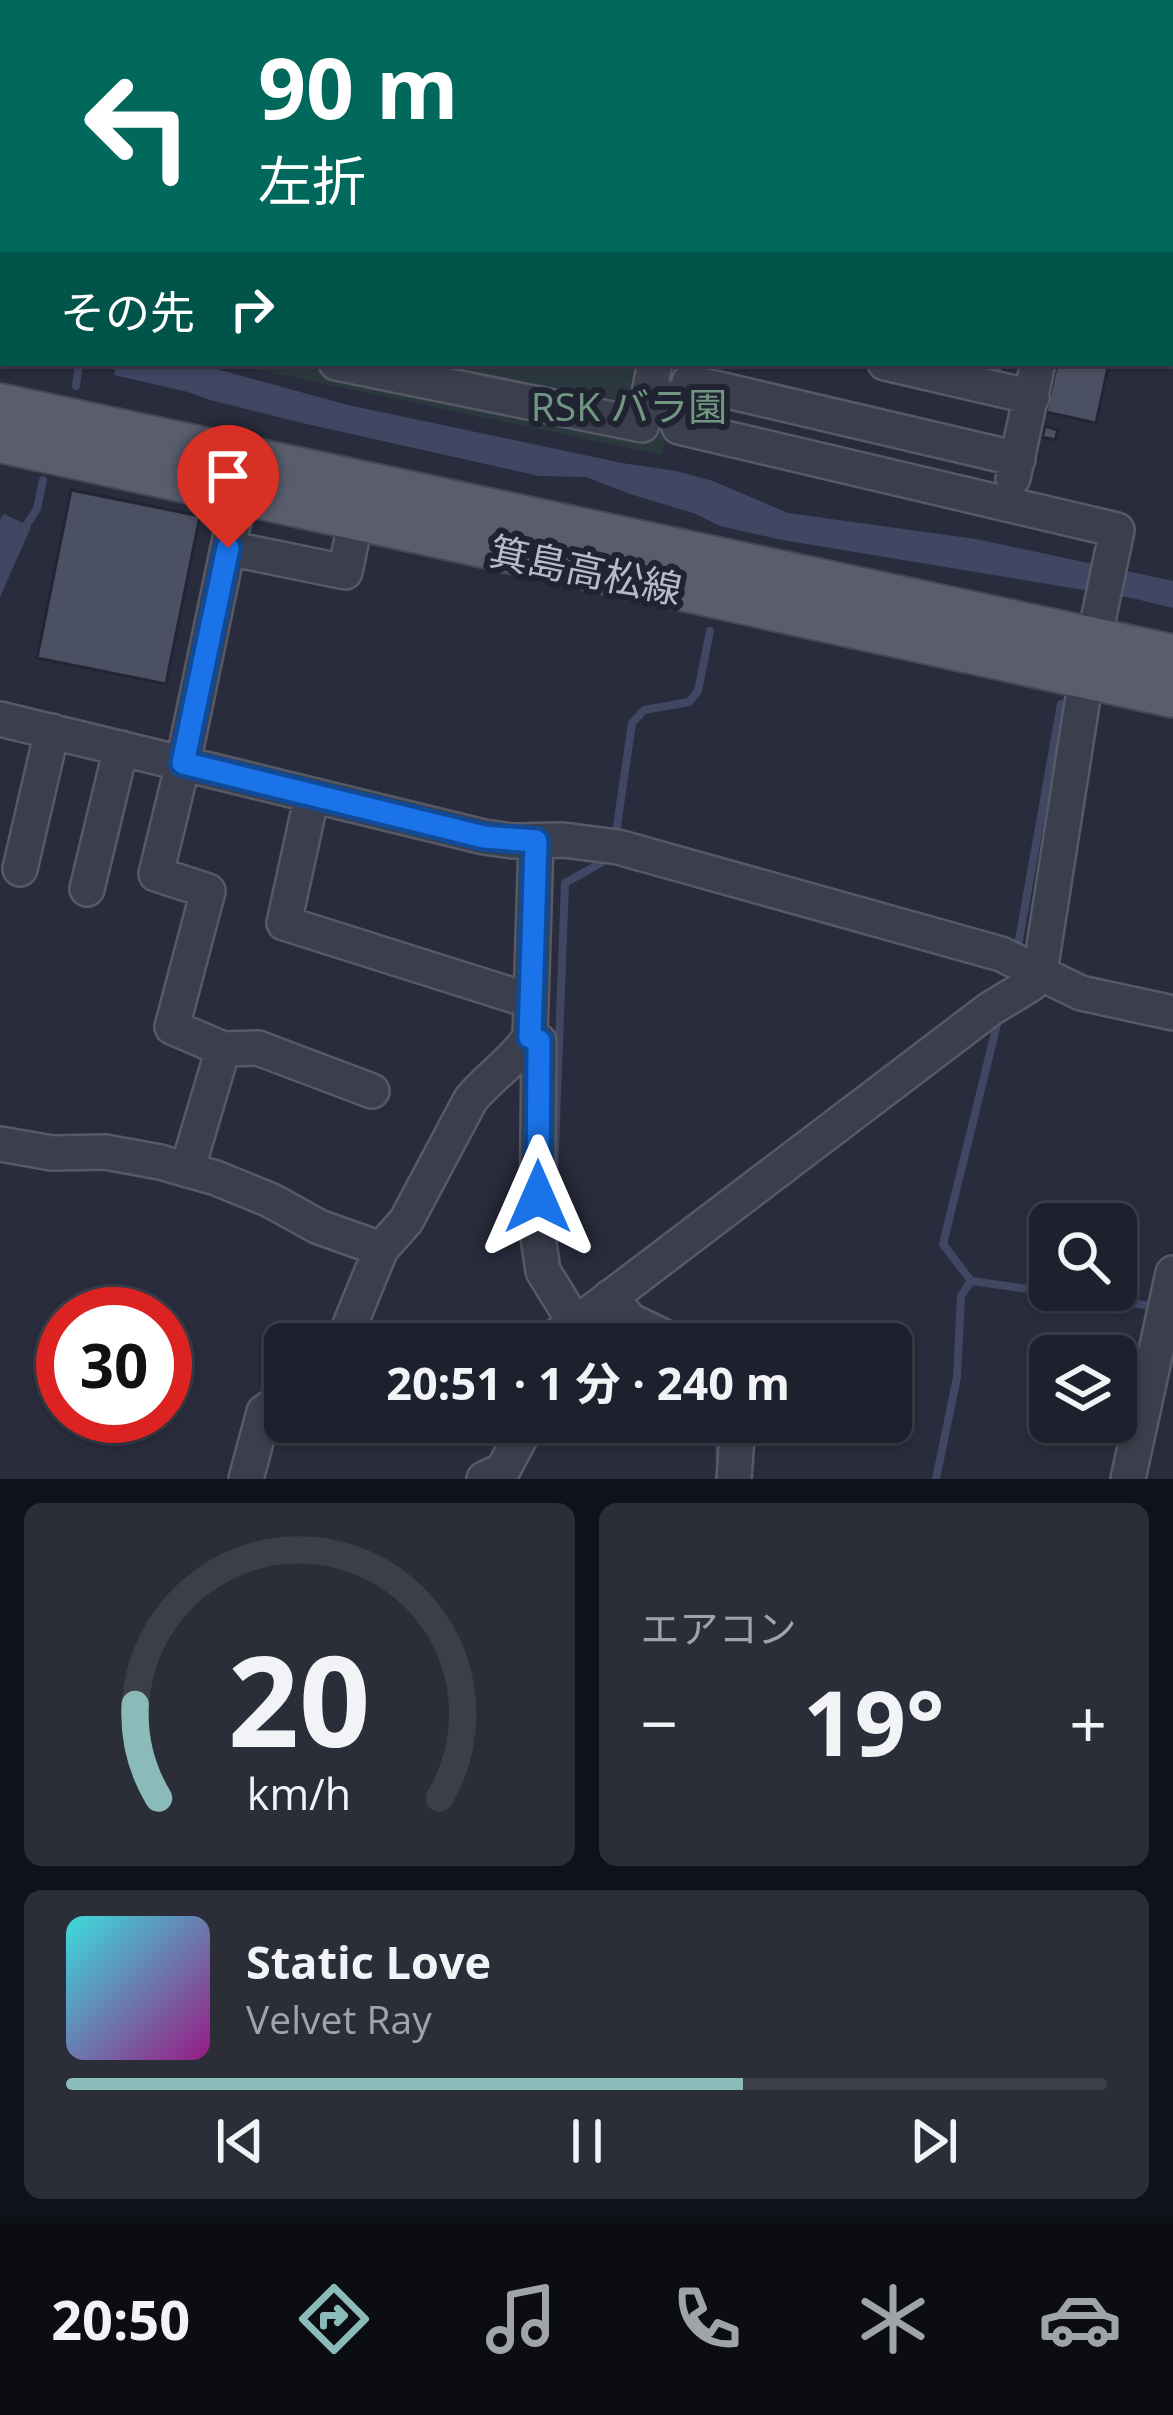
<!DOCTYPE html>
<html lang="ja">
<meta charset="utf-8">
<style>
:root{--surface:#1e212d;--page:#2b2e39;--text:#f1f3f6;--muted:#a1a3aa;--line:#3c3e49;--accent:#8bbbb9}
body{margin:0;font-family:"Open Sans","Noto Sans JP",sans-serif;background:var(--page);color:var(--text);height:100vh;display:flex;flex-direction:column;font-size:45px;white-space:nowrap}
*{box-sizing:border-box;margin:0}
p{font-size:39px;color:var(--muted)}
.icon{flex:none;width:66px;height:66px;fill:none;stroke:currentColor;stroke-width:2;stroke-linecap:round;stroke-linejoin:round}
.map{position:relative;height:1479px;overflow:hidden}
.sheet{display:flex;flex-direction:column;gap:24px;padding:24px;background:#101219;flex:1}
.sheet>*{flex:none}
.hud{position:absolute;left:0px;top:0px;width:1173px;height:366px;box-shadow:0 3px 9px #0004,0 0 0 3px var(--line);background:#00695c;color:#fff;overflow:hidden}
.fabs{position:absolute;left:1029px;top:1203px;display:grid;gap:24px}
.fabs a{display:grid;place-items:center;width:108px;height:108px;border-radius:18px;background:var(--surface);box-shadow:0 3px 9px #0004,0 0 0 3px var(--line);font-size:60px}
.speed{position:absolute;left:36px;top:1287px;display:flex;gap:24px;font-size:60px;font-weight:700;text-align:center}
.speed>*{display:grid;place-content:center;width:156px;height:156px;border-radius:50%;background:var(--surface);box-shadow:0 3px 9px #0004,0 0 0 3px var(--line);line-height:1}
.speed .limit{border:18px solid #d22;background:#fff;color:#111}
.pin{position:absolute;display:grid;place-items:center;width:102px;height:102px;color:#fff;margin:-123px -51px;border-radius:50% 50% 50% 0;rotate:-45deg;box-shadow:0 0 12px #0007}
.pin .icon{rotate:45deg}
.me{position:absolute;width:132px;margin:-66px;rotate:0deg;stroke-linejoin:round;filter:drop-shadow(0 0 9px #0008)}
.turn{display:flex;align-items:center;gap:42px;height:252px;padding:0 60px;font-size:54px}
.turn .icon{width:156px;height:156px;stroke-width:2.5}
.turn b{display:block;font-size:84px;line-height:102px}
.then{display:flex;align-items:center;height:114px;padding:0 60px;background:#0003;gap:24px;font-size:45px}
.big{font-size:90px;font-weight:700;line-height:1.1}
.sheet .widget{flex:1;display:flex;flex-direction:column;justify-content:center;gap:18px;min-width:0;padding:0 42px;border-radius:18px;background:var(--page)}
.sheet .dial{align-items:center;gap:0}
.dial svg{height:312px;overflow:visible;fill:none;stroke:var(--line);stroke-width:7;stroke-linecap:round;text-anchor:middle}
.dial text{fill:var(--text);stroke:none}
.song{display:flex;align-items:center;gap:36px}
.cover{width:144px;height:144px;border-radius:18px;background:linear-gradient(135deg,hsl(180 70% 55%),hsl(310 70% 35%))}
.played{height:12px;border-radius:6px;background:linear-gradient(90deg,var(--accent) 65%,var(--line) 65%)}
.keys{display:flex;justify-content:space-around;direction:ltr}
.heat{display:flex;justify-content:space-between;align-items:center;font-size:66px;direction:ltr}
.sheet .tiles{flex:1;display:grid;gap:24px;grid-template-columns:1fr 1fr}
.widget:last-child{grid-column:span 2}
.trip{position:absolute;left:264px;top:1323px;width:648px;height:120px;border-radius:18px;background:var(--surface);box-shadow:0 3px 9px #0004,0 0 0 3px var(--line);font-weight:700;line-height:120px;text-align:center}
.tab-bar{display:flex;height:192px;justify-content:space-around;align-items:center;background:#0c0d12;color:var(--muted)}
.tab-bar .icon{width:84px;height:84px}
.tab-bar .selected{color:var(--accent)}
.tab-bar b{font-size:54px;color:var(--text)}
.map>svg:first-child{display:block}
.green{fill:#2b393e}
.water{fill:#404763}
.lines{fill:none;stroke-linecap:round;stroke-linejoin:round}
.stream{stroke:#404763;stroke-width:8}
.building{fill:#4c5063;stroke:#222634;stroke-width:3}
.minor-casing{stroke:#565a67;stroke-width:38}
.major-casing{stroke:#444856;stroke-width:46}
.path{stroke:#49565c;stroke-width:4.5;stroke-dasharray:9 9;stroke-linecap:butt}
.minor{stroke:#3b3f4d;stroke-width:33}
.major{stroke:#5a5d6c;stroke-width:42}
.route-casing{stroke:#114b97;stroke-width:30}
.route{stroke:#1a73e8;stroke-width:21}
.labels{text-anchor:middle;dominant-baseline:central;stroke-width:12;stroke-linejoin:round;paint-order:stroke}
.park-label{font-size:39px;fill:#719681;stroke:#202432}
.street-label{font-size:39px;fill:#b7bac7;stroke:#202432}
</style>
<div class="map">
<svg width="1173" height="1479" viewBox="0 0 1173 1479">
<rect width="100%" height="100%" fill="#282c3c"/>
<path class="green" d="M217 0H767L766 3H216Z
M226 363H683L662 455Z"/>
<path class="water" d="M118 363H195L348 405 622 463 676 471 713 481 788 513 976 539 1173 581V608L1132 598 782 540 720 526 696 514 630 494 586 477 539 476 298 422 210 400 188 392 114 375Z
M4 514 31 527 0 597V520Z"/>
<g class="lines">
<path class="stream" d="M0 324 3 325
M76 386 79 363
M21 533 37 509 43 480
M612 839 617 826 632 723 644 710 689 702 698 691 710 631
M1017 951 1061 704
M999 1016 943 1244 971 1281 1159 1307
M554 1175 565 883 601 863 606 852
M718 1422 720 1462
M936 1479 957 1377 961 1296 971 1281"/>
</g>
<path class="building" d="M239 0H302L311 3H238Z
M635 0H685V3H634Z
M980 363H1015L1014 367 1004 365 1002 373 979 368Z
M1057 363H1109L1096 423 1046 412Z
M1045 426 1058 430 1055 440 1042 437Z
M71 490 200 516 166 684 37 658Z"/>
<g class="lines">
<g class="minor-casing">
<path id="minor" d="M867 3 868 0
M938 3V0
M1011 3 1012 0
M1109 3 1110 0
M0 301 3 302
M336 363 642 425 649 393 684 402 679 427 1117 530 1086 678 1040 972 1031 984 990 1009 586 1316 544 1344
M885 363 1032 397
M649 393 655 363
M684 402 689 382 1018 459
M1013 478 1038 363
M240 493 228 548 345 572 356 519
M0 719 484 837 512 841 563 840 618 847 1001 954 1081 993 1173 1013
M312 795 284 923 531 1001
M20 869 52 731
M87 889 121 748
M530 1037 539 1041 537 1230 543 1271 575 1323
M223 1049 258 1048 372 1091
M0 1144 52 1153 105 1152 160 1162 216 1178 270 1200 319 1227 381 1249 406 1221 471 1099C490 1076 514 1062 530 1037L536 841
M187 1170 223 1049 172 1027 208 891 156 874 183 763 228 548
M610 1297 631 1321 679 1344
M342 1344 381 1249
M246 1479 264 1412 271 1407 285 1409
M484 1479 503 1470 519 1440 524 1422
M734 1479 738 1422
M1128 1479 1173 1273"/>
</g>
<g class="major-casing">
<path id="major" d="M0 405 1173 656
M0 441 1173 696"/>
</g>
<path class="path" d="M290 3 291 0"/>
<use href="#minor" class="minor"/>
<use href="#major" class="major"/>
</g>
<g class="lines">
<g class="route-casing">
<path id="route" d="M228 548 183 763 484 837 536 841 530 1037 539 1041 538 1197"/>
</g>
<use href="#route" class="route"/>
</g>
<g class="labels">
<g class="park-label">
<text x="629" y="405">RSK バラ園</text>
</g>
<g class="street-label">
<text transform="translate(586 569) rotate(12)">箕島高松線</text>
</g>
</g>
</svg>
<div class="fabs">
<a><svg class="icon" aria-label="search" viewBox="0 0 24 24"><circle cx="10" cy="10" r="6"/><path d="M15 15l6 6"/></svg></a>
<a><svg class="icon" aria-label="layers" viewBox="0 0 24 24"><path d="M12 4l9 5-9 5-9-5zM3 14l9 5 9-5"/></svg></a>
</div>
<div class="speed"><div class="limit">30</div></div>
<div class="pin" style="left:228px;top:548px;background:#d93025"><svg class="icon" aria-label="arrive" viewBox="0 0 24 24"><path d="M6 21V4h12l-3 4 3 4H6"/></svg></div>
<svg class="me" style="left:538px;top:1197px" viewBox="-20 -20 40 40"><path d="M0-17L14 15 0 8-14 15z" fill="#1a73e8" stroke="#fff" stroke-width="4"/></svg>
<div class="trip">20:51 · 1 分 · 240 m</div>
<div class="hud">
<div class="turn"><svg class="icon" aria-label="left" viewBox="0 0 24 24"><path d="M17 20v-9H6M10 6l-5 5 5 5"/></svg><div><b>90 m</b>左折</div></div>
<div class="then">その先<svg class="icon" aria-label="right" viewBox="0 0 24 24"><path d="M7 20v-9h11M14 6l5 5-5 5"/></svg></div>
</div>
</div>
<section class="sheet">
<div class="tiles">
<div class="widget dial"><svg viewBox="0 0 100 80">
<path d="M14 69A42 42 0 1 1 86 69"/>
<path d="M14 69A42 42 0 0 1 8 45" stroke="#8bbbb9"/>
<text x="50" y="56" font-size="32" font-weight="700">20</text>
<text x="50" y="72" font-size="11">km/h</text>
</svg></div>
<div class="widget"><p>エアコン</p>
<div class="heat"><a>−</a><b class="big">19°</b><a>+</a></div>
</div>
<div class="widget">
<div class="song"><i class="cover"></i><div><b>Static Love</b><p>Velvet Ray</p></div></div>
<div class="played"></div>
<div class="keys"><svg class="icon" aria-label="previous" viewBox="0 0 24 24"><path d="M18 5L8 12l10 7zM5 5v14"/></svg><svg class="icon" aria-label="pause" viewBox="0 0 24 24"><path d="M8 5v14M16 5v14"/></svg><svg class="icon" aria-label="next" viewBox="0 0 24 24"><path d="M6 5l10 7-10 7zM19 5v14"/></svg></div>
</div>
</div>
</section>
<nav class="tab-bar">
<b>20:50</b>
<svg class="icon selected" aria-label="directions" viewBox="0 0 24 24"><path d="M12 3l9 9-9 9-9-9zM9 14v-3h6M13 9l2 2-2 2"/></svg>
<svg class="icon" aria-label="music" viewBox="0 0 24 24"><path d="M9 18V5l10-2v13"/><circle cx="6" cy="18" r="3"/><circle cx="16" cy="16" r="3"/></svg>
<svg class="icon" aria-label="phone" viewBox="0 0 24 24"><path d="M5 4h4l2 5-3 2q2 4 5 5l2-3 5 2v4C11 20 4 13 5 4z"/></svg>
<svg class="icon" aria-label="climate" viewBox="0 0 24 24"><path d="M12 3v18M4 7l16 10M4 17L20 7"/></svg>
<svg class="icon" aria-label="car" viewBox="0 0 24 24"><path d="M5 17H2v-5l4-1 3-4h7l3 4 3 1v5h-3M9 17h6M6 11h13"/><circle cx="7" cy="17" r="2"/><circle cx="17" cy="17" r="2"/></svg>
</nav>
